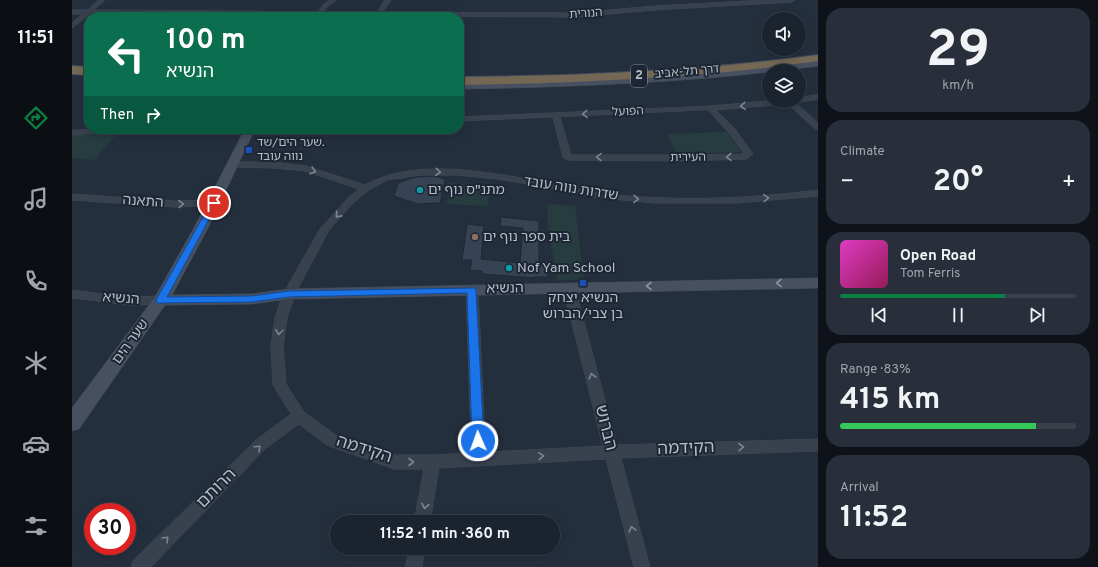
<!DOCTYPE html>
<meta charset="utf-8">
<style>
:root{--surface:#1b232e;--page:#282f3a;--text:#f1f3f6;--muted:#a0a4aa;--line:#39404a;--accent:#0b8043}
body{margin:0;font-family:Overpass,"Noto Sans Hebrew",sans-serif;background:var(--page);color:var(--text);height:100vh;display:flex;flex-direction:column;font-size:15px;white-space:nowrap}
*{box-sizing:border-box;margin:0}
p{font-size:13px;color:var(--muted)}
.icon{flex:none;width:22px;height:22px;fill:none;stroke:currentColor;stroke-width:2;stroke-linecap:round;stroke-linejoin:round}
.map{position:relative;flex:1;overflow:hidden}
.details{display:flex;flex-direction:column;gap:8px;padding:8px;background:#0f1319;width:280px}
.details>*{flex:none}
.top-card{position:absolute;left:12px;top:12px;width:380px;height:122px;border-radius:16px;box-shadow:0 2px 10px #0003,0 0 0 1px var(--line);background:#0b6e4f;color:#fff;overflow:hidden}
.fabs{position:absolute;left:690px;top:12px;display:grid;gap:8px}
.fabs a{display:grid;place-items:center;width:44px;height:44px;border-radius:50%;background:var(--surface);box-shadow:0 2px 10px #0003,0 0 0 1px var(--line);font-size:20px}
.speed{position:absolute;left:12px;top:503px;display:flex;gap:8px;font-size:20px;font-weight:700;text-align:center}
.speed>*{display:grid;place-content:center;width:52px;height:52px;border-radius:50%;background:var(--surface);box-shadow:0 2px 10px #0003,0 0 0 1px var(--line);line-height:1}
.speed .limit{border:6px solid #d22;background:#fff;color:#111}
.pin{position:absolute;display:grid;place-items:center;width:34px;height:34px;color:#fff;margin:-17px;border:2px solid #fff;border-radius:50%;box-shadow:0 1px 4px #0007}
.me{position:absolute;width:44px;margin:-22px;rotate:358deg;stroke-linejoin:round;filter:drop-shadow(0 0 3px #0008)}
.turn{display:flex;align-items:center;gap:14px;height:84px;padding:0 16px;font-size:18px}
.turn .icon{width:52px;height:52px;stroke-width:2.5}
.turn b{display:block;font-size:28px;line-height:34px}
.then{display:flex;align-items:center;height:38px;padding:0 16px;background:#0003;gap:8px;font-size:15px}
.big{font-size:30px;font-weight:700;line-height:1.1}
.details .card{flex:1;display:flex;flex-direction:column;justify-content:center;gap:6px;min-width:0;padding:0 14px;border-radius:16px;background:var(--page)}
.details .dial{align-items:center;gap:0}
.dial b{font-size:52px;line-height:1}
.song{display:flex;align-items:center;gap:12px}
.cover{width:48px;height:48px;border-radius:6px;background:linear-gradient(135deg,hsl(310 70% 55%),hsl(330 70% 35%))}
.played{height:4px;border-radius:2px;background:linear-gradient(90deg,var(--accent) 70%,var(--line) 70%)}
.keys{display:flex;justify-content:space-around;direction:ltr}
.heat{display:flex;justify-content:space-between;align-items:center;font-size:22px;direction:ltr}
.charge{height:6px;border-radius:3px;background:linear-gradient(90deg,#34c759 83%,var(--line) 0)}
.trip{position:absolute;left:258px;top:515px;width:230px;height:40px;border-radius:20px;background:var(--surface);box-shadow:0 2px 10px #0003,0 0 0 1px var(--line);font-weight:700;line-height:40px;text-align:center}
main{display:flex;flex:1;min-height:0}
.dock{display:flex;flex-direction:column;width:72px;justify-content:space-around;align-items:center;background:#0b0e12;color:var(--muted)}
.dock .icon{width:28px;height:28px}
.dock .current{color:var(--accent)}
.dock b{font-size:18px;color:var(--text)}
.map>svg:first-child{display:block}
.green{fill:#263c3f}
.building{fill:#364354;stroke:#1f2835}
.lines{fill:none;stroke-linecap:round;stroke-linejoin:round}
.street-casing{stroke:#414a57;stroke-width:1}
.secondary-casing{stroke:#414a57;stroke-width:1}
.highway-casing{stroke:#434c59;stroke-width:2}
.street{fill:#38414e;fill-rule:evenodd}
.secondary{fill:#465061;fill-rule:evenodd}
.highway{fill:#746855;fill-rule:evenodd}
.oneway{stroke:#7c8592}
.oneway2{stroke:#8e96a5}
.route{fill:#1a73e8;stroke:#114b97}
.transit-dot{fill:#1a4fb4;stroke:#1d2633;stroke-width:1.5}
.culture-dot{fill:#0f9aa8;stroke:#1d2633;stroke-width:1.5}
.education-dot{fill:#8d6e63;stroke:#1d2633;stroke-width:1.5}
.labels{text-anchor:middle;dominant-baseline:central;stroke-width:4;stroke-linejoin:round;paint-order:stroke}
.far-street-label{font-size:12px;fill:#b4bcc9;stroke:#1d2633}
.far-poi-label{font-size:12px;fill:#b4bcc9;stroke:#1d2633;text-anchor:start}
.shield{fill:#1d2633;stroke:#878f9c;stroke-width:1}
.shield-label{font-size:13px;font-weight:bold;fill:#b4bcc9}
.street-label{font-size:14px;fill:#b4bcc9;stroke:#1d2633}
.poi-label{font-size:14px;fill:#b4bcc9;stroke:#1d2633;text-anchor:start}
.near-street-label{font-size:17px;fill:#b4bcc9;stroke:#1d2633}
</style>
<main>
<nav class="dock">
<b>11:51</b>
<svg class="icon current" aria-label="directions" viewBox="0 0 24 24"><path d="M12 3l9 9-9 9-9-9zM9 14v-3h6M13 9l2 2-2 2"/></svg>
<svg class="icon" aria-label="music" viewBox="0 0 24 24"><path d="M9 18V5l10-2v13"/><circle cx="6" cy="18" r="3"/><circle cx="16" cy="16" r="3"/></svg>
<svg class="icon" aria-label="phone" viewBox="0 0 24 24"><path d="M5 4h4l2 5-3 2q2 4 5 5l2-3 5 2v4C11 20 4 13 5 4z"/></svg>
<svg class="icon" aria-label="climate" viewBox="0 0 24 24"><path d="M12 3v18M4 7l16 10M4 17L20 7"/></svg>
<svg class="icon" aria-label="car" viewBox="0 0 24 24"><path d="M5 17H2v-5l4-1 3-4h7l3 4 3 1v5h-3M9 17h6M6 11h13"/><circle cx="7" cy="17" r="2"/><circle cx="17" cy="17" r="2"/></svg>
<svg class="icon" aria-label="filters" viewBox="0 0 24 24"><path d="M4 7h16M4 17h16"/><circle cx="9" cy="7" r="2"/><circle cx="15" cy="17" r="2"/></svg>
</nav>
<div class="map">
<svg width="746" height="567" viewBox="0 0 746 567">
<rect width="100%" height="100%" fill="#242f3e"/>
<path class="green" d="M48 130 22 160 0 158V134Z
M655 132 669 152 606 154 594 134Z
M378 183 417 185 416 206 375 204Z
M476 204 503 206 512 280H485L475 219Z"/>
<path class="building" d="M361 176 373 179 368 203 346 204 322 196 326 183 344 177Z
M429 217 467 221V264L475 265 476 277H462V278L410 274V271L398 270 400 260H390L395 224 412 226 409 259 448 263 451 228 428 226Z"/>
<g class="lines">
<g class="street-casing">
<path id="street" d="M27 0H33L21 10 184 11 238 15 241 17 184 15 18 14 0 28V23L11 14H0V10H15Z
M258 0H264L255 7 249 17H243L251 5Z
M313 0H319L311 12 504 13 583 6 693 0H723L720 2 583 10 504 17 310 16 303 17Z
M746 95V99L724 103 746 123V129H743L716 104 644 110 663 129 681 154 675 159 609 161 495 160 491 157 481 117 387 121V117L638 106 697 101H727V98ZM636 110 657 133 672 154 609 155H499L488 117Z
M18 129H48L44 131 0 135V131Z
M161 162H202L234 166 293 185C363 146 480 190 555 196 619 201 683 198 746 190V196L666 203H582L520 197 469 186 424 179 386 175H349L315 180 297 190 282 202 257 230 223 294 215 318 211 346 214 384 232 412 265 436 322 455H361L531 446 491 288 493 285H501L503 288 545 445 746 439V451L549 458 578 567H562L534 459 367 468 358 522H342L352 469H322L260 447 255 445 227 424 194 448 79 567H59L61 561 184 440 219 414 201 385 199 346 203 318 211 294 248 229 276 198 287 189 233 171 202 168 158 167 157 165 158 163Z
M0 194 103 201 142 200 147 203 142 206 103 207 0 200Z
M400 286 404 287 406 290 413 441 411 445 406 447 401 445 399 441 394 290 396 287Z
M0 290 57 297 89 296 93 297 95 300 93 303 89 304 57 305 0 298Z
M337 548H353L350 567H334Z"/>
</g>
<g class="secondary-casing">
<path id="secondary" d="M746 60V66C628 82 507 87 387 89V83C507 81 627 77 746 60Z
M173 129H183L136 228 100 295 180 294 217 289 746 278V288L217 299 180 304 93 305 7 429 0 431V408L83 297 122 228Z"/>
</g>
<g class="highway-casing">
<path id="highway" d="M746 55V61C627 78 507 83 387 85V77C507 76 627 71 746 55Z
M0 66 17 67V75L0 74Z"/>
</g>
<use href="#street" class="street"/>
<use href="#secondary" class="secondary"/>
<use href="#highway" class="highway"/>
</g>
<defs><path id="oneway-chevron" d="M-2-3.5L2.5 0L-2 3.5" fill="none" stroke-width="1.6" stroke-linecap="round" stroke-linejoin="round"/></defs>
<g class="oneway">
<use href="#oneway-chevron" transform="translate(671 106) rotate(175)"/>
<use href="#oneway-chevron" transform="translate(513 114) rotate(177)"/>
<use href="#oneway-chevron" transform="translate(527 157) rotate(-179)"/>
<use href="#oneway-chevron" transform="translate(657 157) rotate(179)"/>
<use href="#oneway-chevron" transform="translate(241 171) rotate(17)"/>
<use href="#oneway-chevron" transform="translate(366 172) rotate(5)"/>
<use href="#oneway-chevron" transform="translate(694 198) rotate(-3)"/>
<use href="#oneway-chevron" transform="translate(564 199) rotate(2)"/>
<use href="#oneway-chevron" transform="translate(109 204) rotate(-1)"/>
<use href="#oneway-chevron" transform="translate(266 215) rotate(132)"/>
<use href="#oneway-chevron" transform="translate(207 332) rotate(97)"/>
<use href="#oneway-chevron" transform="translate(520 376) rotate(-104)"/>
<use href="#oneway-chevron" transform="translate(669 447) rotate(-2)"/>
<use href="#oneway-chevron" transform="translate(186 448) rotate(-43)"/>
<use href="#oneway-chevron" transform="translate(469 456) rotate(-3)"/>
<use href="#oneway-chevron" transform="translate(339 462)"/>
<use href="#oneway-chevron" transform="translate(353 506) rotate(100)"/>
<use href="#oneway-chevron" transform="translate(560 529) rotate(-105)"/>
<use href="#oneway-chevron" transform="translate(94 539) rotate(-45)"/>
</g>
<g class="oneway2">
<use href="#oneway-chevron" transform="translate(707 283) rotate(179)"/>
<use href="#oneway-chevron" transform="translate(577 286) rotate(179)"/>
</g>
<path class="route" d="M140 201H145L146 203 95 297 180 296 217 291 403 288 404 290 412 441 410 445 406 447 402 445 400 441 395 293 217 297 180 302 85 303 84 300Z"/>
<g class="transit-dot">
<rect x="173" y="146" width="8" height="8" rx="2"/>
<rect x="507" y="279" width="8" height="8" rx="2"/>
</g>
<g class="culture-dot">
<circle cx="348" cy="190" r="4"/>
<circle cx="437" cy="268" r="4"/>
</g>
<circle class="education-dot" cx="403" cy="237" r="4"/>
<g class="labels">
<g class="far-street-label">
<text transform="translate(514 14) rotate(-4)">הנורית</text>
<text transform="translate(615 72) rotate(-5)">דרך תל-אביב</text>
<text transform="translate(556 112) rotate(-3)">הפועל</text>
<text transform="translate(616 158) rotate(-1)">העירית</text>
</g>
<g class="far-poi-label">
<text x="185" y="143">שער הים/שד.<tspan x="185" dy="14">נווה עובד</tspan></text>
</g>
<rect class="shield" x="559" y="65" width="16" height="22" rx="3"/>
<g class="shield-label">
<text x="567" y="76">2</text>
</g>
<g class="street-label">
<text transform="translate(499 189) rotate(9)">שדרות נווה עובד</text>
<text transform="translate(71 202) rotate(4)">התאנה</text>
<text transform="translate(433 289) rotate(-1)">הנשיא</text>
<text transform="translate(49 299) rotate(4)">הנשיא</text>
<text transform="translate(59 342) rotate(-54)">שער הים</text>
</g>
<g class="poi-label">
<text x="356" y="190">מתנ"ס נוף ים</text>
<text x="411" y="237">בית ספר נוף ים</text>
<text x="445" y="268">Nof Yam School</text>
<text x="511" y="298" text-anchor="middle">הנשיא יצחק<tspan x="511" dy="16">בן צבי/הברוש</tspan></text>
</g>
<g class="near-street-label">
<text transform="translate(533 428) rotate(76)">הברוש</text>
<text transform="translate(614 449) rotate(-2)">הקידמה</text>
<text transform="translate(292 450) rotate(18)">הקידמה</text>
<text transform="translate(145 489) rotate(-45)">הרותם</text>
</g>
</g>
</svg>
<div class="fabs">
<a><svg class="icon" aria-label="sound" viewBox="0 0 24 24"><path d="M4 9h4l5-4v14l-5-4H4zM17 9q2 3 0 6"/></svg></a>
<a><svg class="icon" aria-label="layers" viewBox="0 0 24 24"><path d="M12 4l9 5-9 5-9-5zM3 14l9 5 9-5"/></svg></a>
</div>
<div class="speed"><div class="limit">30</div></div>
<div class="pin" style="left:142px;top:203px;background:#d93025"><svg class="icon" aria-label="arrive" viewBox="0 0 24 24"><path d="M6 21V4h12l-3 4 3 4H6"/></svg></div>
<svg class="me" style="left:406px;top:441px" viewBox="-20 -20 40 40"><circle r="17" fill="#1a73e8" stroke="#fff" stroke-width="3"/><path d="M0-11L8 9 0 5-8 9z" fill="#fff"/></svg>
<div class="trip">11:52 · 1 min · 360 m</div>
<div class="top-card">
<div class="turn"><svg class="icon" aria-label="left" viewBox="0 0 24 24"><path d="M17 20v-9H6M10 6l-5 5 5 5"/></svg><div><b>100 m</b>הנשיא</div></div>
<div class="then">Then<svg class="icon" aria-label="right" viewBox="0 0 24 24"><path d="M7 20v-9h11M14 6l5 5-5 5"/></svg></div>
</div>
</div>
<section class="details">
<div class="card dial"><b>29</b><p>km/h</p></div>
<div class="card"><p>Climate</p>
<div class="heat"><a>−</a><b class="big">20°</b><a>+</a></div>
</div>
<div class="card">
<div class="song"><i class="cover"></i><div><b>Open Road</b><p>Tom Ferris</p></div></div>
<div class="played"></div>
<div class="keys"><svg class="icon" aria-label="previous" viewBox="0 0 24 24"><path d="M18 5L8 12l10 7zM5 5v14"/></svg><svg class="icon" aria-label="pause" viewBox="0 0 24 24"><path d="M8 5v14M16 5v14"/></svg><svg class="icon" aria-label="next" viewBox="0 0 24 24"><path d="M6 5l10 7-10 7zM19 5v14"/></svg></div>
</div>
<div class="card"><p>Range · 83%</p><b class="big">415 km</b><div class="charge"></div></div>
<div class="card"><p>Arrival</p><b class="big">11:52</b></div>
</section>
</main>
